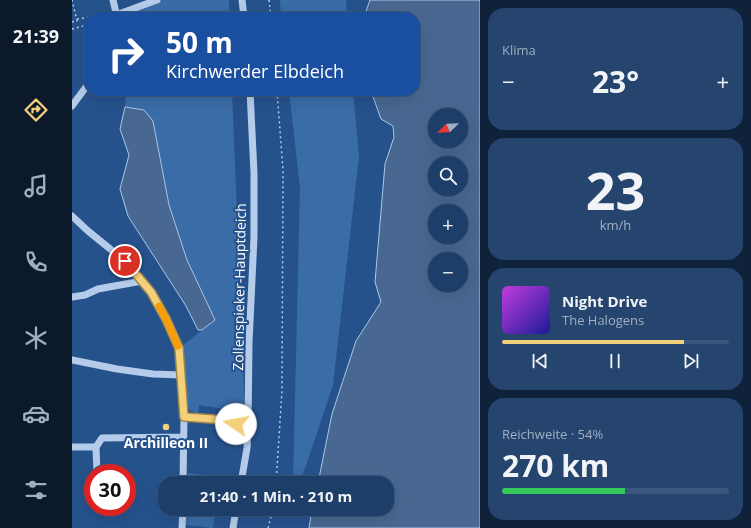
<!DOCTYPE html>
<html lang="de">
<meta charset="utf-8">
<style>
:root{--surface:#1c3e69;--page:#25456f;--text:#f1f3f6;--muted:#a0aec0;--line:#3a577d;--accent:#f3d079}
body{margin:0;font-family:"Open Sans",sans-serif;background:var(--page);color:var(--text);height:100vh;display:flex;flex-direction:column;font-size:15px;white-space:nowrap}
*{box-sizing:border-box;margin:0}
p{font-size:13px;color:var(--muted)}
.icon{flex:none;width:22px;height:22px;fill:none;stroke:currentColor;stroke-width:2;stroke-linecap:round;stroke-linejoin:round}
.map{position:relative;flex:1;overflow:hidden}
.panel{display:flex;flex-direction:column;gap:8px;padding:8px;background:#0f223a;width:271px}
.panel>*{flex:none}
.top-card{position:absolute;left:12px;top:12px;width:336px;height:84px;border-radius:16px;box-shadow:0 4px 16px #0002,0 0 0 1px var(--line);background:#1a4fa0;color:#fff;overflow:hidden}
.needle{width:26px;rotate:247deg}
.controls{position:absolute;left:356px;top:108px;display:grid;gap:8px}
.controls a{display:grid;place-items:center;width:40px;height:40px;border-radius:50%;background:var(--surface);box-shadow:0 4px 16px #0002,0 0 0 1px var(--line);font-size:20px}
.speed{position:absolute;left:12px;top:464px;display:flex;gap:8px;font-size:20px;font-weight:700;text-align:center}
.speed>*{display:grid;place-content:center;width:52px;height:52px;border-radius:50%;background:var(--surface);box-shadow:0 4px 16px #0002,0 0 0 1px var(--line);line-height:1}
.speed .limit{border:6px solid #d22;background:#fff;color:#111}
.pin{position:absolute;display:grid;place-items:center;width:34px;height:34px;color:#fff;margin:-17px;border:2px solid #fff;border-radius:50%;box-shadow:0 1px 4px #0007}
.me{position:absolute;width:44px;margin:-22px;rotate:282deg;stroke-linejoin:round;filter:drop-shadow(0 0 3px #0008)}
.turn{display:flex;align-items:center;gap:14px;height:84px;padding:0 16px;font-size:18px}
.turn .icon{width:52px;height:52px;stroke-width:2.5}
.turn b{display:block;font-size:28px;line-height:34px}
.big{font-size:30px;font-weight:700;line-height:1.1}
.panel .widget{flex:1;display:flex;flex-direction:column;justify-content:center;gap:6px;min-width:0;padding:0 14px;border-radius:16px;background:var(--page)}
.panel .dial{align-items:center;gap:0}
.dial b{font-size:52px;line-height:1}
.song{display:flex;align-items:center;gap:12px}
.cover{width:48px;height:48px;border-radius:6px;background:linear-gradient(135deg,hsl(290 70% 55%),hsl(240 70% 35%))}
.played{height:4px;border-radius:2px;background:linear-gradient(90deg,var(--accent) 80%,var(--line) 80%)}
.keys{display:flex;justify-content:space-around;direction:ltr}
.heat{display:flex;justify-content:space-between;align-items:center;font-size:22px;direction:ltr}
.charge{height:6px;border-radius:3px;background:linear-gradient(90deg,#34c759 54%,var(--line) 0)}
.trip{position:absolute;left:86px;top:476px;width:236px;height:40px;border-radius:16px;background:var(--surface);box-shadow:0 4px 16px #0002,0 0 0 1px var(--line);font-weight:700;line-height:40px;text-align:center}
main{display:flex;flex:1;min-height:0}
.dock{display:flex;flex-direction:column;width:72px;justify-content:space-around;align-items:center;background:#0b192a;color:var(--muted)}
.dock .icon{width:28px;height:28px}
.dock .selected{color:var(--accent)}
.dock b{font-size:18px;color:var(--text)}
.map>svg:first-child{display:block}
.green{fill:#3a6ca8}
.water{fill:#496891;stroke:#a9c7eb;fill-rule:evenodd}
.lines{fill:none;stroke-linecap:round;stroke-linejoin:round}
.path{stroke:#b4ccea;stroke-width:1.5;stroke-dasharray:2 3;stroke-linecap:butt}
.minor{stroke:#b4ccea;stroke-width:7}
.route-casing{stroke:#9e874f;stroke-width:10}
.route{stroke:#f3d079;stroke-width:7}
.slow{stroke:#f59e0b;stroke-width:7}
.poi-dot{fill:#f3d079;stroke:#26528c;stroke-width:1.5}
.labels{text-anchor:middle;dominant-baseline:central;stroke-width:4;stroke-linejoin:round;paint-order:stroke}
.street-label{font-size:14px;fill:#fff;stroke:#26528c}
.poi-label{font-size:14px;font-weight:bold;fill:#fff;stroke:#26528c}
</style>
<main>
<nav class="dock">
<b>21:39</b>
<svg class="icon selected" aria-label="directions" viewBox="0 0 24 24"><path d="M12 3l9 9-9 9-9-9zM9 14v-3h6M13 9l2 2-2 2"/></svg>
<svg class="icon" aria-label="music" viewBox="0 0 24 24"><path d="M9 18V5l10-2v13"/><circle cx="6" cy="18" r="3"/><circle cx="16" cy="16" r="3"/></svg>
<svg class="icon" aria-label="phone" viewBox="0 0 24 24"><path d="M5 4h4l2 5-3 2q2 4 5 5l2-3 5 2v4C11 20 4 13 5 4z"/></svg>
<svg class="icon" aria-label="climate" viewBox="0 0 24 24"><path d="M12 3v18M4 7l16 10M4 17L20 7"/></svg>
<svg class="icon" aria-label="car" viewBox="0 0 24 24"><path d="M5 17H2v-5l4-1 3-4h7l3 4 3 1v5h-3M9 17h6M6 11h13"/><circle cx="7" cy="17" r="2"/><circle cx="17" cy="17" r="2"/></svg>
<svg class="icon" aria-label="filters" viewBox="0 0 24 24"><path d="M4 7h16M4 17h16"/><circle cx="9" cy="7" r="2"/><circle cx="15" cy="17" r="2"/></svg>
</nav>
<div class="map">
<svg width="408" height="528" viewBox="0 0 408 528">
<rect width="100%" height="100%" fill="#26528c"/>
<path class="green" d="M91 0H157V17H49Z
M208 0H274L275 17H209Z
M54 91H160L173 412 168 417 158 419 159 410 127 405 126 414 118 410 114 404 110 346 143 320 115 260 97 205 85 140 72 110 53 107Z
M217 91H281L287 156 261 385 228 483H221L228 188Z
M116 473 149 477 148 483H116Z
M114 509H144L141 528 114 525Z"/>
<path class="water" d="M298 0H408V528H237L240 509H315V483H246L260 414 284 341 309 302 303 282 313 164 322 137 321 126 309 119 299 91H343V17H292ZM363 115H389V141H363ZM363 163H389V189H363ZM363 211H389V237H363ZM363 259H389V285H363Z
M53 107 72 110 81 121 97 205 115 260 143 320 130 330H126L114 306 56 216 48 189 57 155 48 129Z"/>
<g class="lines">
<path class="path" d="M197 0 199 17
M5 19 19 17
M0 22 5 21 0 0
M0 29 16 25
M204 483 210 391 211 170 205 91
M196 528 201 509"/>
<path class="minor" d="M41 0 45 17
M170 0 172 17
M44 15 85 0
M0 106 17 83
M0 216 16 231 53 261 79 292 94 319 107 348 112 417 111 483
M0 297 13 295 26 289 70 281
M0 360 45 369 81 374 109 375
M112 417 141 419 176 426
M0 447H24
M25 473 24 447 30 438 111 437
M169 483 175 448 176 426 177 343 182 237V173L178 91
M110 528 111 509
M161 528 164 509"/>
</g>
<g class="lines">
<g class="route-casing">
<path id="route" d="M53 261 79 292 94 319 107 348 112 417 141 419 164 424"/>
</g>
<use href="#route" class="route"/>
<path class="slow" d="M87 306 94 319 106 346"/>
</g>
<circle class="poi-dot" cx="94" cy="427" r="4"/>
<g class="labels">
<g class="street-label">
<text transform="translate(167 287) rotate(-89)">Zollenspieker-Hauptdeich</text>
</g>
<g class="poi-label">
<text x="94" y="442">Archilleon II</text>
</g>
</g>
</svg>
<div class="controls">
<a><svg class="needle" viewBox="-14 -14 28 28"><path d="M0-13l5 13h-10z" fill="#e53935"/><path d="M0 13l5-13h-10z" fill="#a0aec0"/></svg></a>
<a><svg class="icon" aria-label="search" viewBox="0 0 24 24"><circle cx="10" cy="10" r="6"/><path d="M15 15l6 6"/></svg></a>
<a>+</a>
<a>−</a>
</div>
<div class="speed"><div class="limit">30</div></div>
<div class="pin" style="left:53px;top:261px;background:#d93025"><svg class="icon" aria-label="arrive" viewBox="0 0 24 24"><path d="M6 21V4h12l-3 4 3 4H6"/></svg></div>
<svg class="me" style="left:164px;top:424px" viewBox="-20 -20 40 40"><circle r="19" fill="#fff"/><path d="M0-13L10 11 0 6-10 11z" fill="#f3d079"/></svg>
<div class="trip">21:40 · 1 Min. · 210 m</div>
<div class="top-card">
<div class="turn"><svg class="icon" aria-label="right" viewBox="0 0 24 24"><path d="M7 20v-9h11M14 6l5 5-5 5"/></svg><div><b>50 m</b>Kirchwerder Elbdeich</div></div>
</div>
</div>
<section class="panel">
<div class="widget"><p>Klima</p>
<div class="heat"><a>−</a><b class="big">23°</b><a>+</a></div>
</div>
<div class="widget dial"><b>23</b><p>km/h</p></div>
<div class="widget">
<div class="song"><i class="cover"></i><div><b>Night Drive</b><p>The Halogens</p></div></div>
<div class="played"></div>
<div class="keys"><svg class="icon" aria-label="previous" viewBox="0 0 24 24"><path d="M18 5L8 12l10 7zM5 5v14"/></svg><svg class="icon" aria-label="pause" viewBox="0 0 24 24"><path d="M8 5v14M16 5v14"/></svg><svg class="icon" aria-label="next" viewBox="0 0 24 24"><path d="M6 5l10 7-10 7zM19 5v14"/></svg></div>
</div>
<div class="widget"><p>Reichweite · 54%</p><b class="big">270 km</b><div class="charge"></div></div>
</section>
</main>
